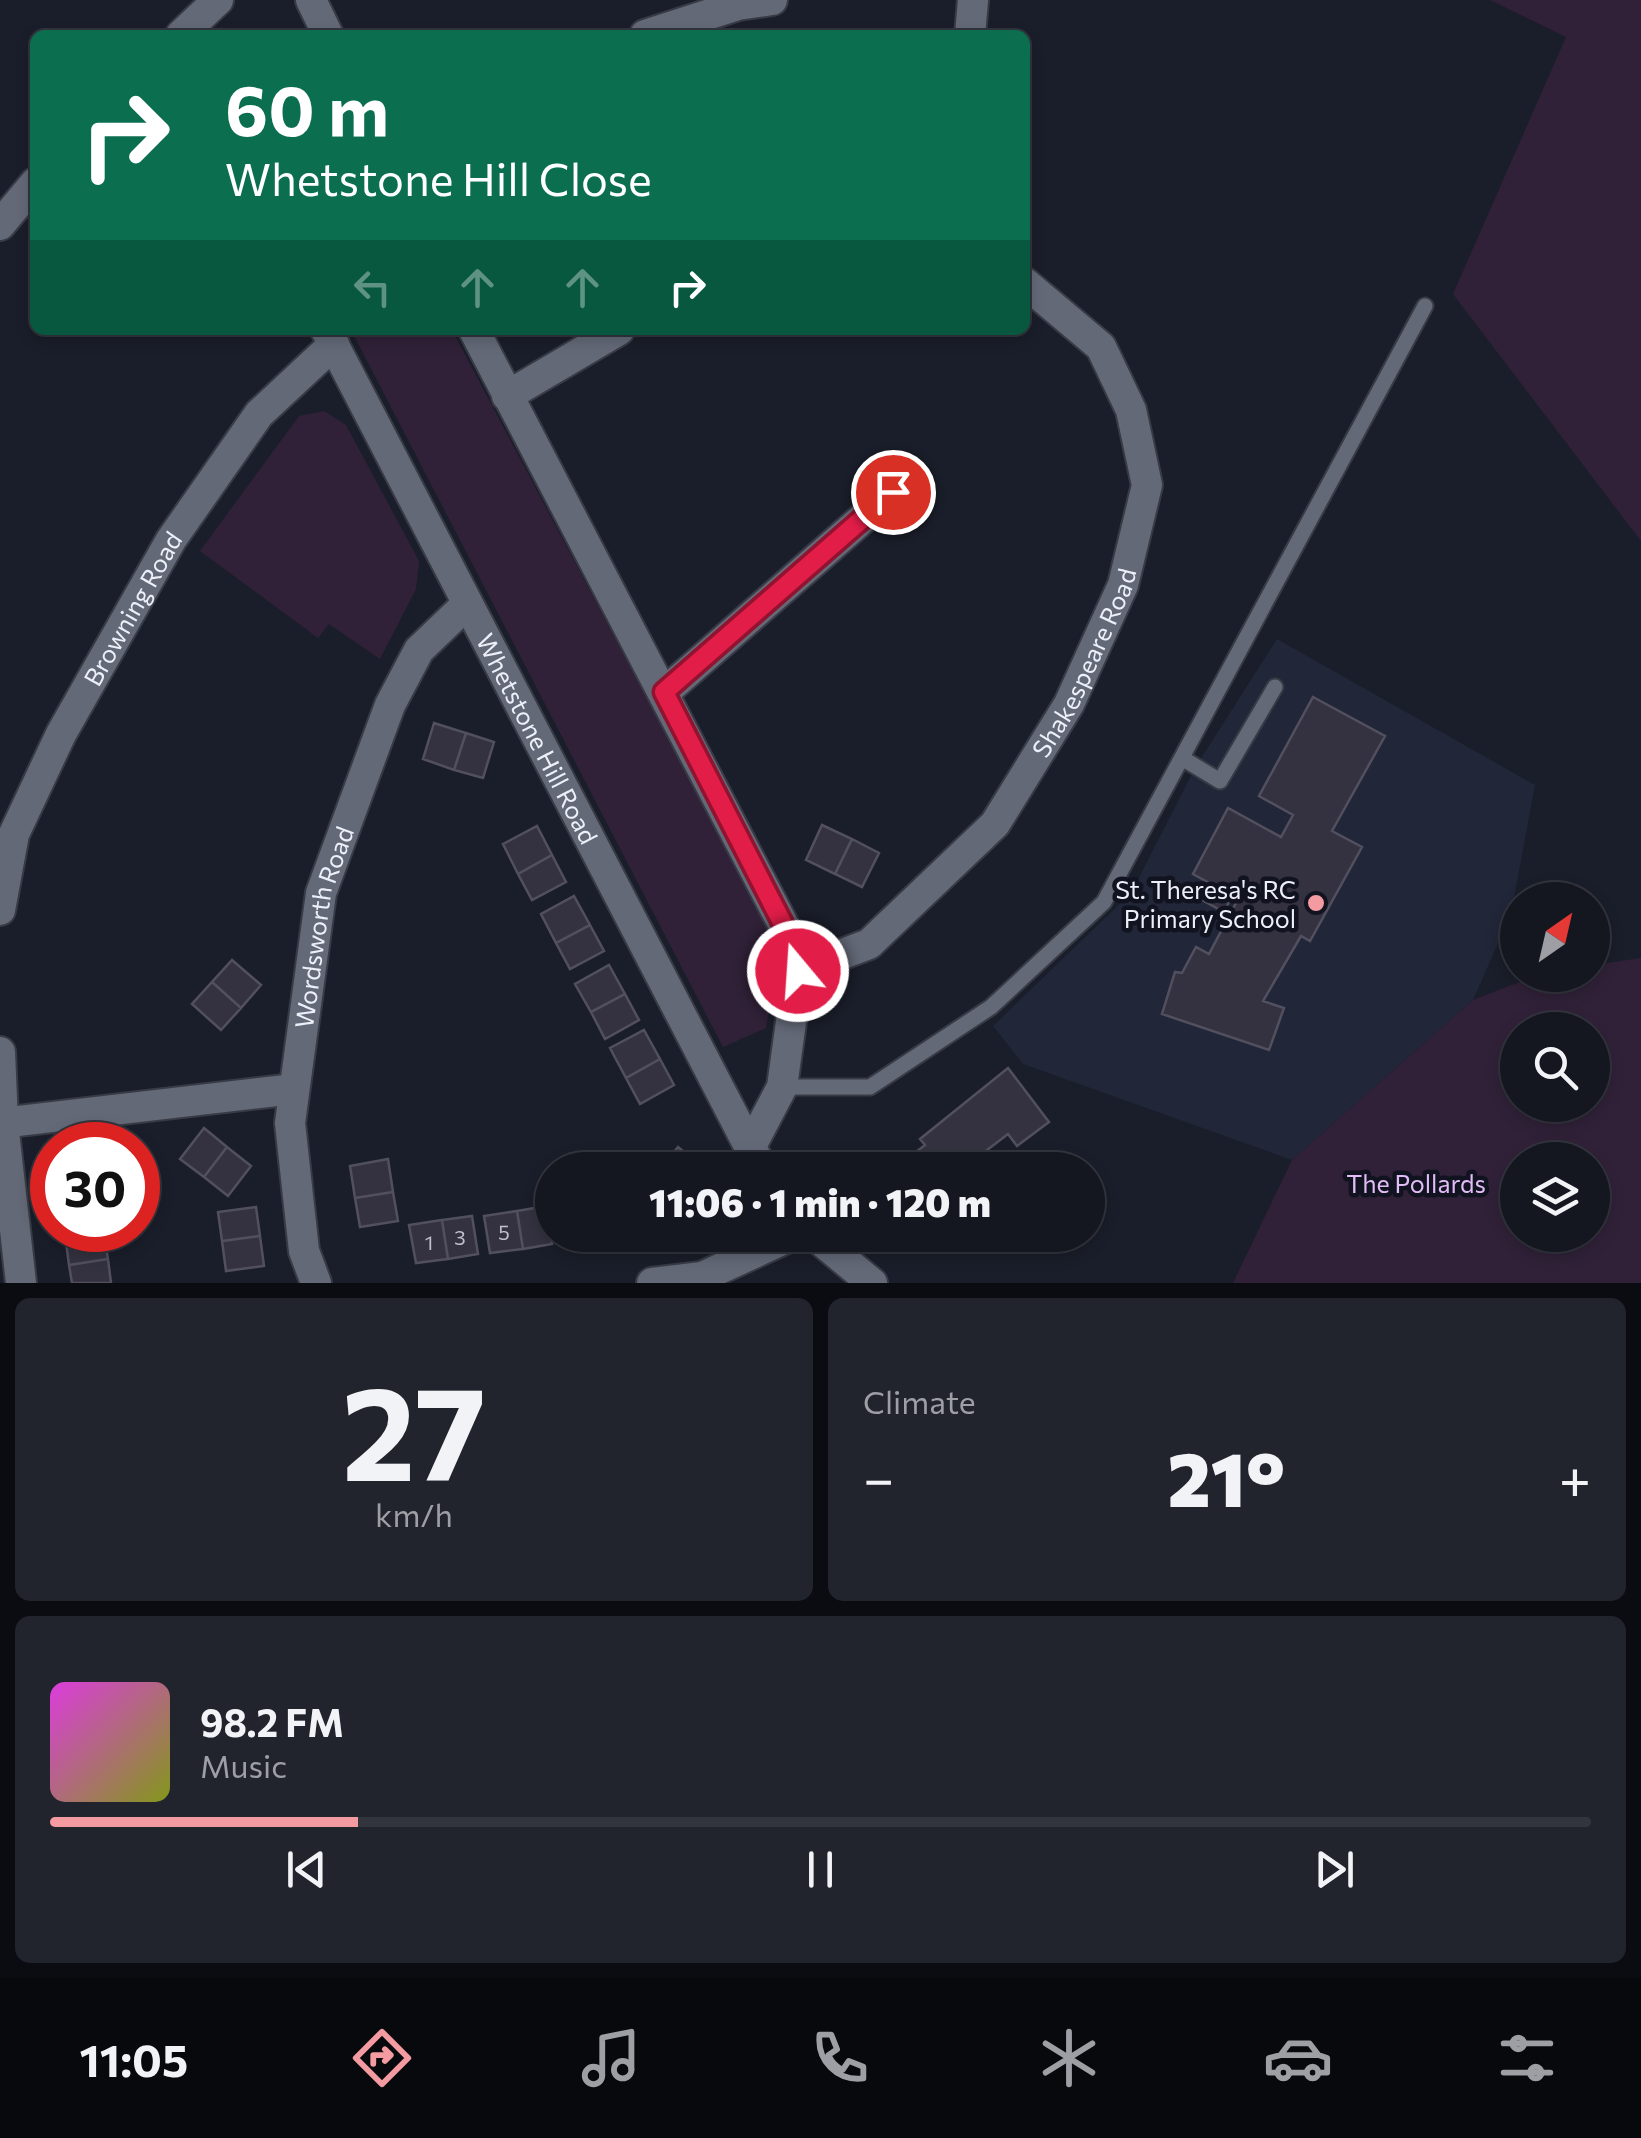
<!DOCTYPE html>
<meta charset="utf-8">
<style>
:root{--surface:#141620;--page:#21232d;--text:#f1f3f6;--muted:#9d9fa5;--line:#33353e;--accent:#f49aa1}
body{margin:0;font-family:Commissioner,sans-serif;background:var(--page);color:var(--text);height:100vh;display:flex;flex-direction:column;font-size:38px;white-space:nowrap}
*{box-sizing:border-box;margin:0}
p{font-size:32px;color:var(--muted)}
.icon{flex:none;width:55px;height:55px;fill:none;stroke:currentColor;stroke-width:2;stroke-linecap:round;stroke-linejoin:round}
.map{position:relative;height:1283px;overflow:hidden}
.drawer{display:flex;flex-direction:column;gap:15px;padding:15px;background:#0b0c12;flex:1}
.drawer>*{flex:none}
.top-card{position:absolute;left:30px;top:30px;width:1000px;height:305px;border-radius:15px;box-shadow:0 5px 15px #0003,0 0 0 2px var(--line);background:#0b6e4f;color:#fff;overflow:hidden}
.needle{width:65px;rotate:34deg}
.fabs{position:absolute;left:1500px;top:882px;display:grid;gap:20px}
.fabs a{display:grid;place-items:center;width:110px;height:110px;border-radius:50%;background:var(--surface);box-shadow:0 5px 15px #0003,0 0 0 2px var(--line);font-size:50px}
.speed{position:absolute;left:30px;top:1122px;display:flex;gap:20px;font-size:50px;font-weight:700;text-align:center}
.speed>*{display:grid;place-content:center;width:130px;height:130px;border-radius:50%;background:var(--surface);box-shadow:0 5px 15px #0003,0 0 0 2px var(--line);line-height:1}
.speed .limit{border:15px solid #d22;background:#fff;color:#111}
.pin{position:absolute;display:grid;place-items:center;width:85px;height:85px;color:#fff;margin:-42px;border:5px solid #fff;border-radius:50%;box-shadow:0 2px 10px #0007}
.me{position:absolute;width:110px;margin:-55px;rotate:342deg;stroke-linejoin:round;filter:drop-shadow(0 0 8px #0008)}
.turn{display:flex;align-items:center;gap:35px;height:210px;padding:0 30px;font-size:45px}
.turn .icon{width:130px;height:130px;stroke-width:2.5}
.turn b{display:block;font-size:70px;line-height:85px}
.lanes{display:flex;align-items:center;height:95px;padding:0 30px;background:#0003;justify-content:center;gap:50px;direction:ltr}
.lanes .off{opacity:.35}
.big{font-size:75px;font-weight:800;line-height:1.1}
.drawer .tile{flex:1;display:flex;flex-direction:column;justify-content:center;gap:15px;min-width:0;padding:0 35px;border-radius:15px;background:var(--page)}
.drawer .dial{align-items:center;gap:0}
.dial b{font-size:130px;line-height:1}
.song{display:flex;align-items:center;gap:30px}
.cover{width:120px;height:120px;border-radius:15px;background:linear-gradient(135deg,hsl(300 70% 55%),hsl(70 70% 35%))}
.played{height:10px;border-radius:5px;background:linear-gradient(90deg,var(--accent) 20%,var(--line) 20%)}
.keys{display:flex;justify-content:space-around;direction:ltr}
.heat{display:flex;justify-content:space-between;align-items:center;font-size:55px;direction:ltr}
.drawer .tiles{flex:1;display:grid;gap:15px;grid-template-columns:1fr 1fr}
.tile:last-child{grid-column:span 2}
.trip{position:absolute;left:535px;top:1152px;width:570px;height:100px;border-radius:50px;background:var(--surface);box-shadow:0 5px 15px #0003,0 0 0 2px var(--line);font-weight:800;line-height:100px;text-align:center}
.dock{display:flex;height:160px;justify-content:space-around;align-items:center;background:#08090d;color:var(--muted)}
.dock .icon{width:70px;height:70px}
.dock .on{color:var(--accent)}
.dock b{font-size:45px;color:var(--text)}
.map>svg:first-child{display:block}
.built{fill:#212638}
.green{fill:#302138;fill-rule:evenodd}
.building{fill:#343240;stroke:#52505f;stroke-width:2.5}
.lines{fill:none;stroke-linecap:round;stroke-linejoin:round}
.lane-casing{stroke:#383b45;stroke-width:19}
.street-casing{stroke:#383b45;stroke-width:34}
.lane{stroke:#646978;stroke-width:15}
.street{stroke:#646978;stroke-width:30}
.route-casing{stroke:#92132f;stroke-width:25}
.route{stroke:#e11d48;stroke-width:18}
.poi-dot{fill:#f49aa1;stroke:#111420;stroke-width:4}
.labels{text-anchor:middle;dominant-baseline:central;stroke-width:9;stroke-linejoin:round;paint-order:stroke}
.number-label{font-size:20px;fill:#bfc0cb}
.street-label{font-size:25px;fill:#edf0f9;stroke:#111420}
.poi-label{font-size:25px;fill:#edf0f9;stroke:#111420;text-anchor:end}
.park-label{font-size:25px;fill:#e1bcf6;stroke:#111420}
</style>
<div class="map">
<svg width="1641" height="1283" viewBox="0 0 1641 1283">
<rect width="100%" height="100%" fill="#1a1e2a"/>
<path class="built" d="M1277 639 1535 785 1511 914 1473 1000 1292 1160 1023 1064 993 1026 1131 893 1196 766Z"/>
<path class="green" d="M1490 0H1641V541L1453 294 1566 37Z
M351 330H452L770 931 775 974 766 1028 723 1047Z
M324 411 346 425 419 561 416 589 380 659 329 624 318 638 200 551 299 416Z
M1641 958V1283H1233L1292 1160 1473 1000 1538 975H1592L1593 965ZM1592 1030V1105H1518V1030ZM1592 1160V1235H1518V1160Z"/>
<path class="building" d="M1313 697 1385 736 1332 831 1362 847 1310 941 1301 936 1263 1001 1284 1008 1269 1050 1162 1014 1175 972 1182 973 1196 947 1209 954 1238 899 1232 896 1224 912 1202 900 1211 884 1193 874 1228 808 1281 837 1293 815 1259 796Z
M434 723 466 733 454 770 423 759Z
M466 733 494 742 483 778 454 770Z
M822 825 852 839 835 874 806 860Z
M537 826 552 855 518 874 503 844Z
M852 839 879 853 862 887 835 874Z
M552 855 566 882 532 900 518 874Z
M574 896 590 925 556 943 541 914Z
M590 925 604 951 570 969 556 943Z
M232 960 261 985 241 1008 212 982Z
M609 965 625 994 591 1012 575 984Z
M212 982 241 1008 221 1030 192 1004Z
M625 994 639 1020 605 1039 591 1012Z
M644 1030 660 1059 626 1078 610 1048Z
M660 1059 674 1085 640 1104 626 1078Z
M1008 1068 1049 1122 1017 1146 1008 1134 961 1170H923L911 1156 925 1145 920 1139Z
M204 1128 227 1147 204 1177 180 1159Z
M227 1147 251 1166 228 1196 204 1177Z
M678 1147 706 1170H659Z
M388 1159 393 1192 355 1198 350 1166Z
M393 1192 398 1221 360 1227 355 1198Z
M546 1206 552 1244 523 1249 517 1211Z
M256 1207 260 1236 222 1241 218 1212Z
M517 1211 523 1249 490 1253 484 1216Z
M472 1216 478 1254 448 1259 442 1220Z
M442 1220 448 1259 416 1263 409 1225Z
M103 1230 108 1259 69 1265 65 1235Z
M260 1236 264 1266 226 1271 222 1241Z
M108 1259 111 1283H72L69 1265Z"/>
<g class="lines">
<g class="lane-casing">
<path id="lane" d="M1182 758 1220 781 1275 687
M782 1087H870L991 1007 1104 902 1425 306"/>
</g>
<g class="street-casing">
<g id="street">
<path d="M311 0 328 35"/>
<path d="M181 35 218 0"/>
<path d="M645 35 738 5 772 0"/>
<path d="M970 35 973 0"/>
<path d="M0 225 35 183"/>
<path id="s1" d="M326 330 750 1148 765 1170"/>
<path d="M474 330 786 930 798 971 782 1087 750 1148"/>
<path d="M507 396 619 330"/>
<path d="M665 692 893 492"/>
<path id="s2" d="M0 910 14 834 61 734 171 540 259 414 334 344"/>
<path id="s3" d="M798 971 869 944 995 824 1069 704 1123 585 1147 485 1131 410 1101 347 1025 283"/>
<path d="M0 1052 3 1123 21 1283"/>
<path d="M0 1123 294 1089"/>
<path d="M814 1235 872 1283"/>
<path id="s4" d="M316 1283 304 1251 290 1123 321 893 390 705 419 650 467 604"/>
<path d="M652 1283 702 1277 793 1235"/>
</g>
</g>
<use href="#lane" class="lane"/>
<use href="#street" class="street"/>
</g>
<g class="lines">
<g class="route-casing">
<path id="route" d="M798 971 786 930 664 692 893 492"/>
</g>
<use href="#route" class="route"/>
</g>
<circle class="poi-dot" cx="1316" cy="903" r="10"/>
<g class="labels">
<g class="number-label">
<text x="504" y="1232">5</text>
<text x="460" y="1237">3</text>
<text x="429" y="1242">1</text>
</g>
<g class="street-label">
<text stroke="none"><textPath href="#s2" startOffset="332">Browning Road</textPath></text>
<text stroke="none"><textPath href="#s3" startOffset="435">Shakespeare Road</textPath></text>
<text stroke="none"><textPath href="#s1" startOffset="460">Whetstone Hill Road</textPath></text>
<text stroke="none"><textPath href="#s4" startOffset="362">Wordsworth Road</textPath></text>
</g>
<g class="poi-label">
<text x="1296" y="889">St. Theresa's RC<tspan x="1296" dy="29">Primary School</tspan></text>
</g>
<g class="park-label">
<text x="1416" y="1183">The Pollards</text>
</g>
</g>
</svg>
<div class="fabs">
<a><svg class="needle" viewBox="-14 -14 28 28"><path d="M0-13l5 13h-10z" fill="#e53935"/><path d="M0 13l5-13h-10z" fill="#9d9fa5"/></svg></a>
<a><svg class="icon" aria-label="search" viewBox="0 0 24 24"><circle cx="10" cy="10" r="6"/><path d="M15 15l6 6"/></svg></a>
<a><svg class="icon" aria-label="layers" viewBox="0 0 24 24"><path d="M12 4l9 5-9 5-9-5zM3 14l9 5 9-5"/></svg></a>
</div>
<div class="speed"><div class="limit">30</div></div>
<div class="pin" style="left:893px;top:492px;background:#d93025"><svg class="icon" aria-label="arrive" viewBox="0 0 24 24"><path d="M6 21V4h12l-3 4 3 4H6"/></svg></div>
<svg class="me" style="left:798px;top:971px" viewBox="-20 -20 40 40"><circle r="17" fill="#e11d48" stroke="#fff" stroke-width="3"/><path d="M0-11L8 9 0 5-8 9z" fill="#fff"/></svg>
<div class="trip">11:06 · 1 min · 120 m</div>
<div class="top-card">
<div class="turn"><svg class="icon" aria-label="right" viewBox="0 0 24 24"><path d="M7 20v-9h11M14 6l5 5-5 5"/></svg><div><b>60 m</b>Whetstone Hill Close</div></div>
<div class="lanes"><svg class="icon off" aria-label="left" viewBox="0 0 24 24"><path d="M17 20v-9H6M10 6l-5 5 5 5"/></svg><svg class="icon off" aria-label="ahead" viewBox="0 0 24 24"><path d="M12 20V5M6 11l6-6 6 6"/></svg><svg class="icon off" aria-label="ahead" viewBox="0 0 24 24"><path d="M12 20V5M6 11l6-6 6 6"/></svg><svg class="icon" aria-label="right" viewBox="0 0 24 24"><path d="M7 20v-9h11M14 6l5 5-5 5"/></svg></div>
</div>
</div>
<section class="drawer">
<div class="tiles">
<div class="tile dial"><b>27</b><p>km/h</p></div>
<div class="tile"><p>Climate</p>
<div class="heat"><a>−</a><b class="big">21°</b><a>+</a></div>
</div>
<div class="tile">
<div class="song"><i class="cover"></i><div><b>98.2 FM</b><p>Music</p></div></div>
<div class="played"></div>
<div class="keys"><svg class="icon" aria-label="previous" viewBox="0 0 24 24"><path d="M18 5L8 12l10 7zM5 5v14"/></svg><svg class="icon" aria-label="pause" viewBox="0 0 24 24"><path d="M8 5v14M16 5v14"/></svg><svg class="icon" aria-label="next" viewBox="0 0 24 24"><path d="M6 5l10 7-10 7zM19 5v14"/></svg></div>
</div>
</div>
</section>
<nav class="dock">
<b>11:05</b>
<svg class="icon on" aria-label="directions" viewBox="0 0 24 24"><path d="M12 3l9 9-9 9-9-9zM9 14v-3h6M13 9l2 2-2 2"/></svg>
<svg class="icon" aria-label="music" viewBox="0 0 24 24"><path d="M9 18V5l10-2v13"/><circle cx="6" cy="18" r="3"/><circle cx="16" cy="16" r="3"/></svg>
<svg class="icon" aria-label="phone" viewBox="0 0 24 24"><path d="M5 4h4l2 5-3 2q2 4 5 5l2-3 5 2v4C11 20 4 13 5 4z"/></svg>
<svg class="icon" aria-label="climate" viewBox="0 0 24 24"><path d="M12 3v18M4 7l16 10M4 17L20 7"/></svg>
<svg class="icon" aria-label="car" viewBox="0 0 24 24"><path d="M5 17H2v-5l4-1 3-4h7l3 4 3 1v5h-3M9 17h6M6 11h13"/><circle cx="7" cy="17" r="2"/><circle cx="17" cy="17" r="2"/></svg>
<svg class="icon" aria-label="filters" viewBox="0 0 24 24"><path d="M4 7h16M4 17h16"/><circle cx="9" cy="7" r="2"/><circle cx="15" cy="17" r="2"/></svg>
</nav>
